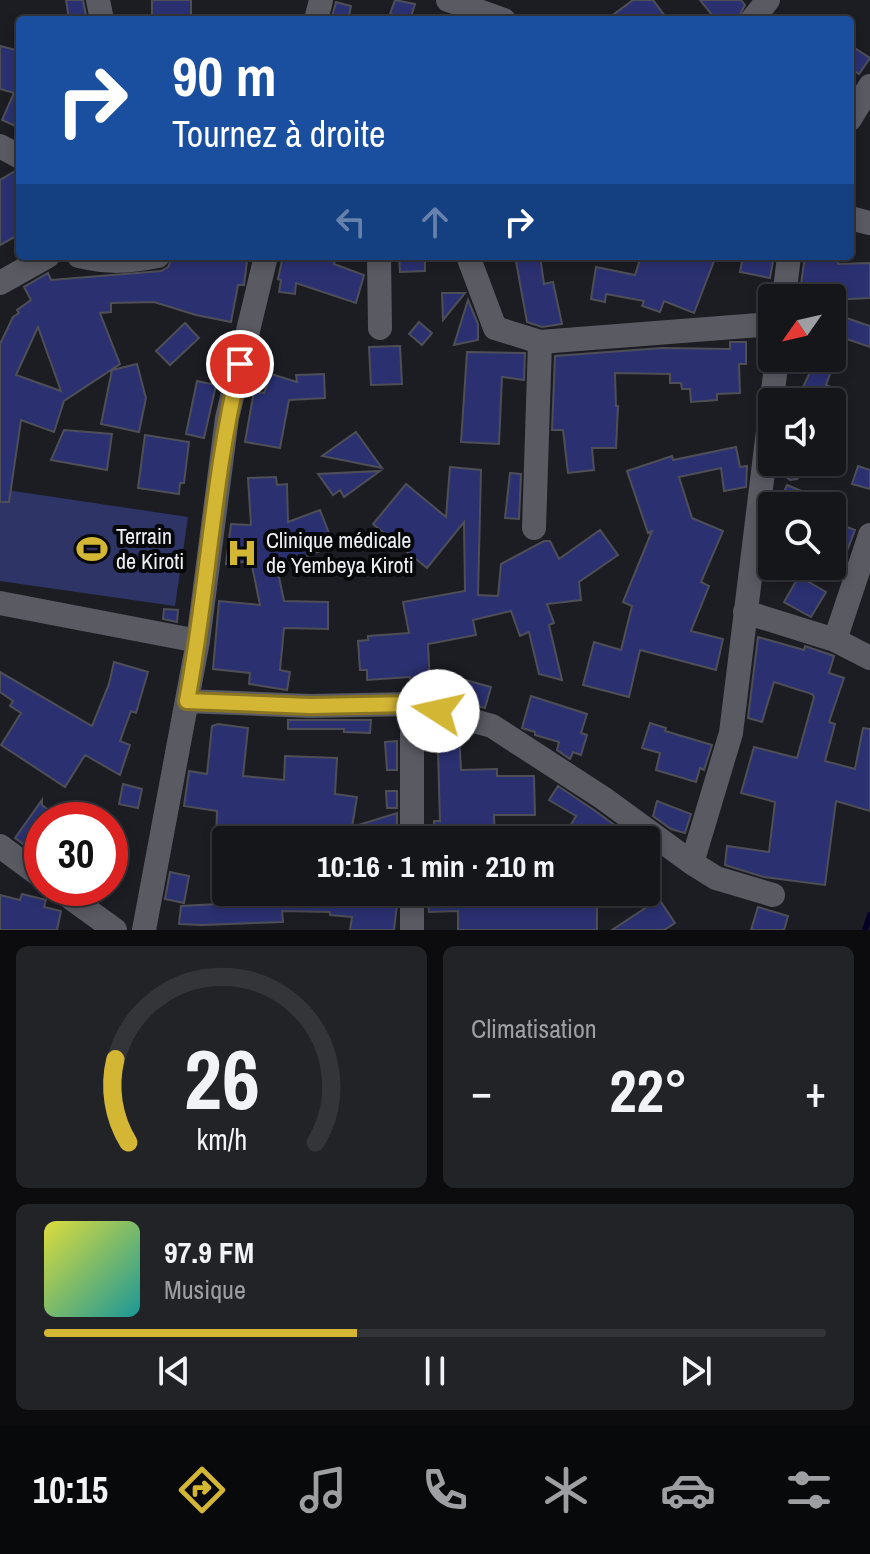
<!DOCTYPE html>
<html lang="fr">
<meta charset="utf-8">
<style>
:root{--surface:#15161a;--page:#222327;--text:#f1f3f6;--muted:#9d9fa2;--line:#343539;--accent:#d4b635}
body{margin:0;font-family:"Archivo Narrow",sans-serif;background:var(--page);color:var(--text);height:100vh;display:flex;flex-direction:column;font-size:30px;white-space:nowrap}
*{box-sizing:border-box;margin:0}
p{font-size:26px;color:var(--muted)}
.icon{flex:none;width:44px;height:44px;fill:none;stroke:currentColor;stroke-width:2;stroke-linecap:round;stroke-linejoin:round}
.map{position:relative;height:930px;overflow:hidden}
.sheet{display:flex;flex-direction:column;gap:16px;padding:16px;background:#0c0c0e;flex:1}
.sheet>*{flex:none}
.guide{position:absolute;left:16px;top:16px;width:838px;height:244px;border-radius:8px;box-shadow:0 4px 12px #0003,0 0 0 2px var(--line);background:#1a4fa0;color:#fff;overflow:hidden}
.needle{width:52px;rotate:236deg}
.tools{position:absolute;left:758px;top:284px;display:grid;gap:16px}
.tools a{display:grid;place-items:center;width:88px;height:88px;border-radius:8px;background:var(--surface);box-shadow:0 4px 12px #0003,0 0 0 2px var(--line);font-size:40px}
.speed{position:absolute;left:24px;top:802px;display:flex;gap:16px;font-size:40px;font-weight:700;text-align:center}
.speed>*{display:grid;place-content:center;width:104px;height:104px;border-radius:50%;background:var(--surface);box-shadow:0 4px 12px #0003,0 0 0 2px var(--line);line-height:1}
.speed .limit{border:12px solid #d22;background:#fff;color:#111}
.pin{position:absolute;display:grid;place-items:center;width:68px;height:68px;color:#fff;margin:-34px;border:4px solid #fff;border-radius:50%;box-shadow:0 2px 8px #0007}
.me{position:absolute;width:88px;margin:-44px;rotate:280deg;stroke-linejoin:round;filter:drop-shadow(0 0 6px #0008)}
.turn{display:flex;align-items:center;gap:28px;height:168px;padding:0 24px;font-size:36px}
.turn .icon{width:104px;height:104px;stroke-width:2.5}
.turn b{display:block;font-size:56px;line-height:68px}
.lanes{display:flex;align-items:center;height:76px;padding:0 24px;background:#0003;justify-content:center;gap:40px;direction:ltr}
.lanes .off{opacity:.35}
.big{font-size:60px;font-weight:800;line-height:1.1}
.sheet .card{flex:1;display:flex;flex-direction:column;justify-content:center;gap:12px;min-width:0;padding:0 28px;border-radius:12px;background:var(--page)}
.sheet .dial{align-items:center;gap:0}
.dial svg{height:208px;overflow:visible;fill:none;stroke:var(--line);stroke-width:7;stroke-linecap:round;text-anchor:middle}
.dial text{fill:var(--text);stroke:none}
.song{display:flex;align-items:center;gap:24px}
.cover{width:96px;height:96px;border-radius:12px;background:linear-gradient(135deg,hsl(60 70% 55%),hsl(180 70% 35%))}
.played{height:8px;border-radius:4px;background:linear-gradient(90deg,var(--accent) 40%,var(--line) 40%)}
.keys{display:flex;justify-content:space-around;direction:ltr}
.heat{display:flex;justify-content:space-between;align-items:center;font-size:44px;direction:ltr}
.sheet .tiles{flex:1;display:grid;gap:16px;grid-template-columns:1fr 1fr}
.card:last-child{grid-column:span 2}
.trip{position:absolute;left:212px;top:826px;width:448px;height:80px;border-radius:8px;background:var(--surface);box-shadow:0 4px 12px #0003,0 0 0 2px var(--line);font-weight:800;line-height:80px;text-align:center}
.tab-bar{display:flex;height:128px;justify-content:space-around;align-items:center;background:#08090a;color:var(--muted)}
.tab-bar .icon{width:56px;height:56px}
.tab-bar .current{color:var(--accent)}
.tab-bar b{font-size:36px;color:var(--text)}
.map>svg:first-child{display:block}
.green{fill:#2e3566}
.lines{fill:none;stroke-linecap:round;stroke-linejoin:round}
.stream{stroke:#040028;stroke-width:6}
.building{fill:#2b3071;stroke:#4e4f56;stroke-width:2;fill-rule:evenodd}
.minor{stroke:#595a62;stroke-width:24}
.route-casing{stroke:#8a7622;stroke-width:20}
.route{stroke:#d4b635;stroke-width:14}
.labels{text-anchor:middle;dominant-baseline:central;stroke-width:8;stroke-linejoin:round;paint-order:stroke}
.poi-label{font-size:22px;fill:#eff0f5;stroke:#07080a;text-anchor:start}
</style>
<div class="map">
<svg width="870" height="930" viewBox="0 0 870 930">
<rect width="100%" height="100%" fill="#1c1d23"/>
<path class="green" d="M0 489 188 517 175 606 0 581Z"/>
<g class="lines">
<path class="stream" d="M865 930 870 915"/>
</g>
<path class="building" d="M66 0H83L87 20H69Z
M152 0H191V20H152Z
M395 0 415 4 410 20 390 14Z
M633 0H653L668 20H606Z
M700 0H741L745 5 737 20H716Z
M336 2 351 6 348 20H331Z
M850 45 870 58 859 74 850 68Z
M0 46 20 51V128L2 120 14 93 0 89Z
M15 171 20 172V234L0 245V180Z
M179 256H220L219 260 247 261 244 285H238L231 322 196 315 154 302 111 303V312L100 313 120 364 64 401 54 432 21 420 9 502H0V344L13 317 19 313 17 310 31 300 24 287 48 273 51 280 161 271 168 267 172 258 179 259ZM38 327 61 391 16 375Z
M283 256H336L334 264 364 275 356 303 296 283 295 294 279 292 281 280 278 279Z
M399 256H425V271L400 272Z
M515 256H540L544 284 553 282 562 324 542 327 527 322Z
M641 256H716L694 313 664 301 660 312 642 306 644 301 606 294 605 302 591 299 596 267 635 275Z
M743 256H774L770 278 740 272Z
M805 256H838V264L870 263V298L832 300V298H799Z
M442 293H465L443 320Z
M468 300 478 324V340L454 345Z
M832 313 870 326V347L844 338 826 385 838 390 833 402H796L811 370 792 363V358H832Z
M419 322 432 333 422 345 409 334Z
M185 323 199 338 170 365 156 351Z
M730 342H746V364H739L740 393 717 394V400L691 402 690 389H682L681 383H670V374L615 373 616 406H618L616 448H592L594 470 568 473 563 430H552L555 356 662 348 730 349Z
M400 346 402 384 371 385 369 347Z
M467 352 525 353 524 380 502 377 499 444 461 442Z
M137 364 146 398 139 432 101 424 112 370Z
M271 374 297 382 296 375 324 374 325 398 289 400 280 448 245 442 254 391 264 393Z
M197 381 216 385 204 438 186 434Z
M64 430 112 434 107 470 51 460Z
M356 432 382 468 322 456Z
M145 435 189 442 184 483H180L179 494 138 488Z
M736 447 740 467 747 466 746 487 724 491 721 468 679 477 692 518 723 531 701 582 709 586 691 631 723 639 716 670 640 650 629 697 583 685 594 642 621 650 632 606 623 602 652 531 648 533 627 471 672 456 673 460Z
M779 462H811L797 479 790 480 778 471Z
M858 466 870 470V489L852 484Z
M450 467 481 470 478 595 498 596 501 564 544 541H550L559 559 600 530 618 555 579 582 581 600 547 604 554 623 549 625 562 680 539 674 529 632 520 636 511 611 473 620 476 635 428 644 430 683 411 684 410 677 367 680V670H360L358 641 368 640V636L409 633 403 602 465 591 464 522 427 568 373 524 406 484 446 517Z
M380 471 344 497 340 490 333 495 318 474Z
M510 473 521 474 519 519 505 518Z
M276 477 277 485 287 484 288 522 320 510 334 546 277 567 284 601 328 602V629L284 628 280 670 290 672 287 690 249 684 250 673 213 669 219 601 260 605 251 561 226 564 231 524 251 525 248 478Z
M787 485 837 506H778Z
M832 521 855 530 843 561 832 556Z
M799 576 826 592 811 617 784 602Z
M164 609 178 610 177 622 163 619Z
M758 637 804 650 805 646 834 656 829 673 844 678 829 722 835 724 825 761 855 769 863 728 870 729V811L836 801 825 885 764 877 725 865 727 846 769 852 775 802 741 793 754 747 797 758 814 697 812 694 774 682 762 722 748 718Z
M114 662 148 672 136 713 131 711 120 741 130 745 120 775 85 755 65 787 1 745 21 713 10 706 13 701 0 692V672L92 726 109 684Z
M458 678 491 687 485 708 452 699Z
M531 696 587 714 581 733 587 735 581 755 573 752 570 759 557 750 559 742 535 735V732L522 728Z
M288 720H371L370 733 344 732V729H288Z
M650 723 666 728 665 731 712 745 704 770 700 768 696 782 656 770 660 753 642 748Z
M218 724 248 728 243 776 284 780 285 756 337 758 335 794 357 797 352 827 397 813V832L378 833 381 840H216L217 811 184 806 189 771 207 774 212 726Z
M459 732 461 770 497 769V776H534L535 815H494L495 840H435L434 821H440L438 751 443 733Z
M397 741V770H387L385 742Z
M123 784 142 789 138 808 119 804Z
M558 786 594 810 635 840H562L576 816 549 800Z
M386 791H397V808H387Z
M42 800V805L62 820H42V858L15 838Z
M657 801 691 814 685 833 671 829 653 816Z
M170 872 189 876 184 903 165 899Z
M233 892H351L350 898 397 904 394 930H350L352 917 330 915V912L282 911 283 922 202 925 179 924 181 906 236 903Z
M436 892H591L590 906H597V930H458V911L429 912 428 898H436Z
M22 894 46 900 44 907 61 911 57 930H0V895L20 900Z
M659 899 675 923 664 930H612Z
M758 907 788 916 784 930H751Z"/>
<g class="lines">
<path class="minor" d="M98 0 102 20
M448 0 504 20
M316 20 321 0
M752 20 768 0
M850 119 870 86
M0 146 20 157
M850 218 870 223
M79 256C110 263 127 262 158 256
M379 256 380 328
M468 256 495 328 540 342 772 324
M0 283 48 256
M784 298 789 256
M534 528 540 342
M0 603 198 641
M745 612 835 640 870 535
M835 640 870 658
M187 701 310 706 412 704 492 726 603 798 692 863 731 733 777 358
M412 704V840
M0 846 42 877
M692 863 716 878 773 895
M57 888 115 930
M412 892V930
M144 930 198 641 227 418 266 256"/>
</g>
<g class="lines">
<g class="route-casing">
<path id="route" d="M240 364C213 474 208 589 187 701L310 706 412 704 438 711"/>
</g>
<use href="#route" class="route"/>
</g>
<defs>
<g id="stadium-bare" transform="scale(2.4)"><path d="M0-5a6.5 5 0 1 0 0 10a6.5 5 0 1 0 0-10ZM-3.5-1.8h7v3.6h-7Z" fill="#d4b635" stroke="#07080a" stroke-width="2.5" paint-order="stroke"/></g>
<g id="hospital-bare" transform="scale(2.4)"><path d="M-5-5h3v3.5h4V-5h3V5h-3V1.5h-4V5h-3Z" fill="#d4b635" stroke="#07080a" stroke-width="2.5" paint-order="stroke"/></g>
</defs>
<g fill-rule="evenodd">
<use href="#stadium-bare" x="92" y="549"/>
<use href="#hospital-bare" x="242" y="553"/>
</g>
<g class="labels">
<g class="poi-label">
<text x="116" y="536">Terrain<tspan x="116" dy="25">de Kiroti</tspan></text>
<text x="266" y="540">Clinique médicale<tspan x="266" dy="25">de Yembeya Kiroti</tspan></text>
</g>
</g>
</svg>
<div class="tools">
<a><svg class="needle" viewBox="-14 -14 28 28"><path d="M0-13l5 13h-10z" fill="#e53935"/><path d="M0 13l5-13h-10z" fill="#9d9fa2"/></svg></a>
<a><svg class="icon" aria-label="sound" viewBox="0 0 24 24"><path d="M4 9h4l5-4v14l-5-4H4zM17 9q2 3 0 6"/></svg></a>
<a><svg class="icon" aria-label="search" viewBox="0 0 24 24"><circle cx="10" cy="10" r="6"/><path d="M15 15l6 6"/></svg></a>
</div>
<div class="speed"><div class="limit">30</div></div>
<div class="pin" style="left:240px;top:364px;background:#d93025"><svg class="icon" aria-label="arrive" viewBox="0 0 24 24"><path d="M6 21V4h12l-3 4 3 4H6"/></svg></div>
<svg class="me" style="left:438px;top:711px" viewBox="-20 -20 40 40"><circle r="19" fill="#fff"/><path d="M0-13L10 11 0 6-10 11z" fill="#d4b635"/></svg>
<div class="trip">10:16 · 1 min · 210 m</div>
<div class="guide">
<div class="turn"><svg class="icon" aria-label="right" viewBox="0 0 24 24"><path d="M7 20v-9h11M14 6l5 5-5 5"/></svg><div><b>90 m</b>Tournez à droite</div></div>
<div class="lanes"><svg class="icon off" aria-label="left" viewBox="0 0 24 24"><path d="M17 20v-9H6M10 6l-5 5 5 5"/></svg><svg class="icon off" aria-label="ahead" viewBox="0 0 24 24"><path d="M12 20V5M6 11l6-6 6 6"/></svg><svg class="icon" aria-label="right" viewBox="0 0 24 24"><path d="M7 20v-9h11M14 6l5 5-5 5"/></svg></div>
</div>
</div>
<section class="sheet">
<div class="tiles">
<div class="card dial"><svg viewBox="0 0 100 80">
<path d="M14 69A42 42 0 1 1 86 69"/>
<path d="M14 69A42 42 0 0 1 9 37" stroke="#d4b635"/>
<text x="50" y="56" font-size="32" font-weight="700">26</text>
<text x="50" y="72" font-size="11">km/h</text>
</svg></div>
<div class="card"><p>Climatisation</p>
<div class="heat"><a>−</a><b class="big">22°</b><a>+</a></div>
</div>
<div class="card">
<div class="song"><i class="cover"></i><div><b>97.9 FM</b><p>Musique</p></div></div>
<div class="played"></div>
<div class="keys"><svg class="icon" aria-label="previous" viewBox="0 0 24 24"><path d="M18 5L8 12l10 7zM5 5v14"/></svg><svg class="icon" aria-label="pause" viewBox="0 0 24 24"><path d="M8 5v14M16 5v14"/></svg><svg class="icon" aria-label="next" viewBox="0 0 24 24"><path d="M6 5l10 7-10 7zM19 5v14"/></svg></div>
</div>
</div>
</section>
<nav class="tab-bar">
<b>10:15</b>
<svg class="icon current" aria-label="directions" viewBox="0 0 24 24"><path d="M12 3l9 9-9 9-9-9zM9 14v-3h6M13 9l2 2-2 2"/></svg>
<svg class="icon" aria-label="music" viewBox="0 0 24 24"><path d="M9 18V5l10-2v13"/><circle cx="6" cy="18" r="3"/><circle cx="16" cy="16" r="3"/></svg>
<svg class="icon" aria-label="phone" viewBox="0 0 24 24"><path d="M5 4h4l2 5-3 2q2 4 5 5l2-3 5 2v4C11 20 4 13 5 4z"/></svg>
<svg class="icon" aria-label="climate" viewBox="0 0 24 24"><path d="M12 3v18M4 7l16 10M4 17L20 7"/></svg>
<svg class="icon" aria-label="car" viewBox="0 0 24 24"><path d="M5 17H2v-5l4-1 3-4h7l3 4 3 1v5h-3M9 17h6M6 11h13"/><circle cx="7" cy="17" r="2"/><circle cx="17" cy="17" r="2"/></svg>
<svg class="icon" aria-label="filters" viewBox="0 0 24 24"><path d="M4 7h16M4 17h16"/><circle cx="9" cy="7" r="2"/><circle cx="15" cy="17" r="2"/></svg>
</nav>
